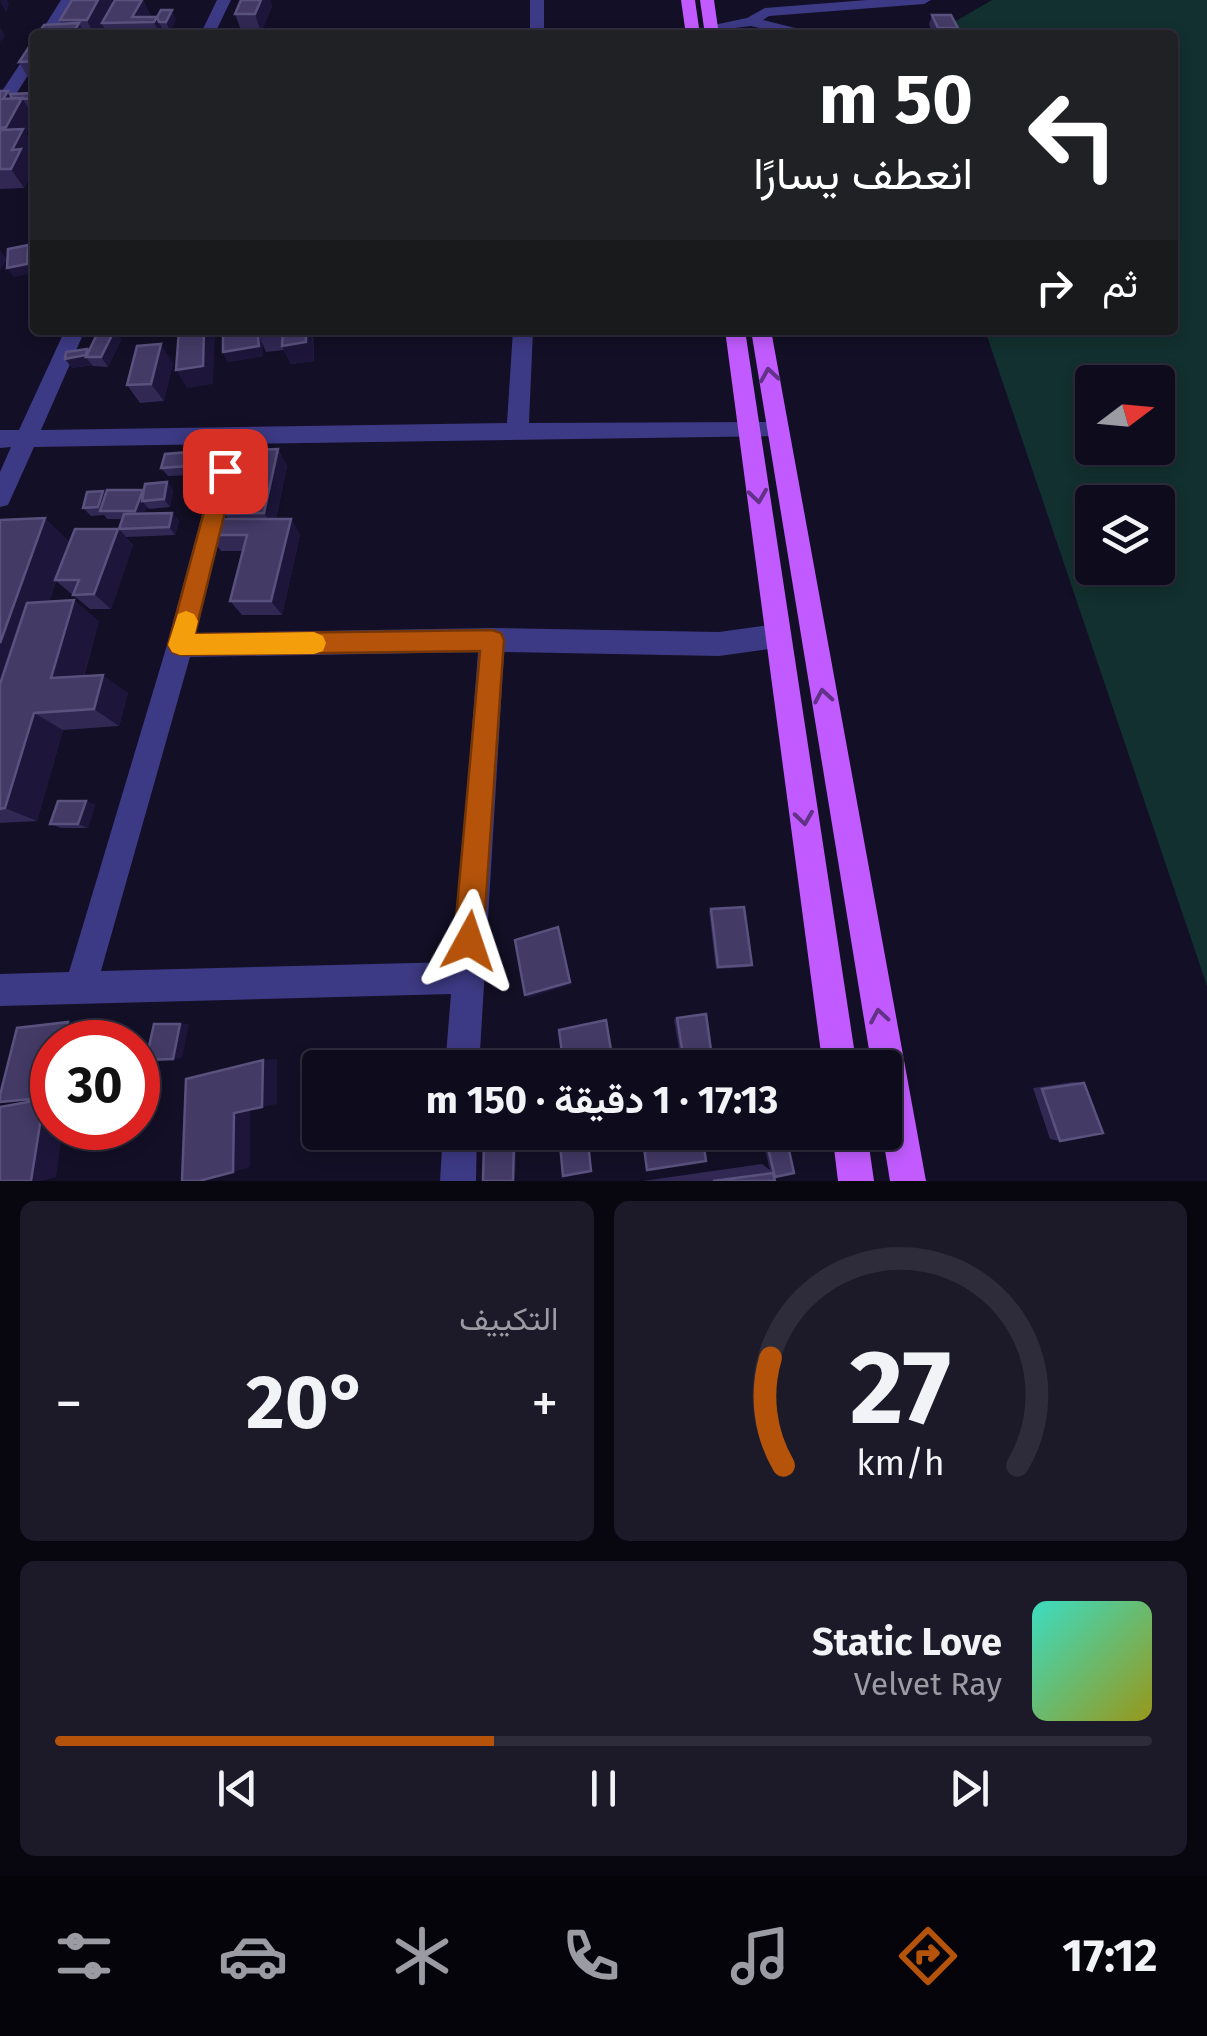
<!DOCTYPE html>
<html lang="ar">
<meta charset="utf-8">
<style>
:root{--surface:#0e0b1c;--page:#1c1929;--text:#f1f3f6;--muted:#9b9ba3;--line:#2e2b3b;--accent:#b45309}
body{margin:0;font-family:"Fira Sans",Vazirmatn,sans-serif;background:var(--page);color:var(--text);direction:rtl;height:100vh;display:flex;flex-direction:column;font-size:38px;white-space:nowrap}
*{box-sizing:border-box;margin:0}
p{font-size:32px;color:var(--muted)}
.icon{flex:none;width:55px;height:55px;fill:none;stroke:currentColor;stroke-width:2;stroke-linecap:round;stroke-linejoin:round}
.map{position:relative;height:1181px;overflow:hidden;direction:ltr}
.sheet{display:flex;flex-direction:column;gap:20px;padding:20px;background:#08060f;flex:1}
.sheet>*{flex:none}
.guide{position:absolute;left:30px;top:30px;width:1148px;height:305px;border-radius:10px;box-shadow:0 5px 15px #0003,0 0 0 2px var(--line);direction:rtl;background:#202124;color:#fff;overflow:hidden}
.needle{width:65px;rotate:74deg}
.fabs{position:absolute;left:1075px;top:365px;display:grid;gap:20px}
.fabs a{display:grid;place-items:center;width:100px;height:100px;border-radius:10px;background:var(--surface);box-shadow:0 5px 15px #0003,0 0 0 2px var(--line);font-size:50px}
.speed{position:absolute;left:30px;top:1020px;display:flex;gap:20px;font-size:50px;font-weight:700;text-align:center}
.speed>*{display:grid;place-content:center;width:130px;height:130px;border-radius:50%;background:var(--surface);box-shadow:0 5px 15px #0003,0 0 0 2px var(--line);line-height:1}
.speed .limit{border:15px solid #d22;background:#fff;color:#111}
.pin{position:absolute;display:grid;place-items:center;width:85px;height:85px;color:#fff;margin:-42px;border-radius:20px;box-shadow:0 5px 15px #0006}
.me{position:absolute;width:110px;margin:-55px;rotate:5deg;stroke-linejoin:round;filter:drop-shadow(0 0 8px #0008)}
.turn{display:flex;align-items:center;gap:35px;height:210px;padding:0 40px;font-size:45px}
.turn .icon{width:130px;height:130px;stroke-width:2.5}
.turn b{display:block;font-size:70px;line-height:85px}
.then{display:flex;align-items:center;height:95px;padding:0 40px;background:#0003;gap:20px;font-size:38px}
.big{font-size:75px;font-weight:700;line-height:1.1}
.sheet .widget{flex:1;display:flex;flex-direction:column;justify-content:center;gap:15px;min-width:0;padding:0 35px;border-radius:15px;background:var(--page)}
.sheet .dial{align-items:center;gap:0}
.dial svg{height:260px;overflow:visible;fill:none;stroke:var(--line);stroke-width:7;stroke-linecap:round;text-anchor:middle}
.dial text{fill:var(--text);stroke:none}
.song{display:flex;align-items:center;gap:30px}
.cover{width:120px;height:120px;border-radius:15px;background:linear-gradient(135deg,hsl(170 70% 55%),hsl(60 70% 35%))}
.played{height:10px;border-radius:5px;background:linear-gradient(90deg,var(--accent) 40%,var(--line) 40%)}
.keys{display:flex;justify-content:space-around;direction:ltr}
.heat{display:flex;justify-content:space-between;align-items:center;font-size:55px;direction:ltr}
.sheet .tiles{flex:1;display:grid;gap:20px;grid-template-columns:1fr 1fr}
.widget:last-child{grid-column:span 2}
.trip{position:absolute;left:302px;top:1050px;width:600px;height:100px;border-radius:10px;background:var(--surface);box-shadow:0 5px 15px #0003,0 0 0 2px var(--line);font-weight:700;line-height:100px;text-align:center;direction:rtl}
.dock{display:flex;height:160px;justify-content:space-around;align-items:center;background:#06040b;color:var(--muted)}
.dock .icon{width:70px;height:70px}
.dock .active{color:var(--accent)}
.dock b{font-size:45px;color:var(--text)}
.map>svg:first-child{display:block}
.green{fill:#12302f;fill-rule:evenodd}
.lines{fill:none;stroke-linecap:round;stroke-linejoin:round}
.minor{fill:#3d3a85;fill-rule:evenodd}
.major{fill:#c25bff;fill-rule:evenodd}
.wall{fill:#312854}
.shaded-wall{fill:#1d163a}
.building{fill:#433a66;stroke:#5a527e;stroke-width:2.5}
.oneway{stroke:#623188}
.route{fill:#b45309;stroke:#753606;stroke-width:2.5}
.slow{fill:#f59e0b}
</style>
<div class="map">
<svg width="1207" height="1181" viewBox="0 0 1207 1181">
<rect width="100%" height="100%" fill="#130f26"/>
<path class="green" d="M992 0H1207V986L985 330H1172V35H949L956 21ZM1092 382H1158V448H1092ZM1092 502H1158V568H1092Z"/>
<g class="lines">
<path class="minor" d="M61 0H75L53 35H39Z
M217 0H231L214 35H200Z
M530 0H544V35H530Z
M867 0H931L924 4 769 16 763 20 795 28 880 31 887 35H789L751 26 711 31 704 27 747 18 765 8Z
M35 47V64L6 110 0 112V94L30 49Z
M65 330H85L41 430 507 423 513 330H533L529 423 785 422 788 428 777 436 243 444 196 633 492 628 719 632 777 624 786 628 790 636 786 644 777 648 719 656 504 652 479 1068H445L451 994 0 1006V974L69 972 167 645 221 444 34 447 8 505 0 507V472L11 447 0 448V430H19ZM478 652 454 962 101 971 190 657Z
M443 1132H477L476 1181H440Z"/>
<path class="major" d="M681 0H695L700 35H686Z
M700 0H714L719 35H705Z
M725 330H745L857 1068H823Z
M751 330H771L926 1181H890L882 1132 885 1068H872Z
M832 1132H867L874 1181H838Z"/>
</g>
<path class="wall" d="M115 0H143L151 17 176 19 170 32H163L165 35H108L103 26 99 35H37L62 24 60 20 113 3Z
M241 0H270L272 6 261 33H242L235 14Z
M932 15 958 28 955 35H933L929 24Z
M35 38V81H30L19 62Z
M0 91 10 94 35 97V109H29L34 117 26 133 35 148 29 161 34 169 24 188 0 189Z
M75 330H114L121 340 108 367 93 366 92 365 72 368 87 349 89 351 96 336H79Z
M223 331H313L314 361 291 364 284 350 266 352 263 345V356L228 362 223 352Z
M173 363 164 401 140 403 127 385Z
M278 449 287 466 276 519H291L300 535 282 615H242L230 601 243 551H221L209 535 228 519 224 514Z
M196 461 193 475 168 476 161 468Z
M167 482 173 490 170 507 149 509 147 507 144 514 172 513 179 521 175 535 126 537 119 529 122 519H107L104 515 91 516 83 508Z
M0 520 69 541 64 558 118 529 133 545 111 609H90L56 581 49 602 99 621 84 676 128 693 119 726 63 730 37 821 0 823Z
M86 801 95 805 88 828H61L50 824Z
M711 909 752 965 749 967 716 969 709 911Z
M677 1018 691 1068H633L631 1055 679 1049 674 1019Z
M1073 1082 1084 1083 1060 1141 1050 1139 1033 1088Z
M761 1132H785L775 1181H643L762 1164 770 1170Z
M487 1140H516L515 1178 513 1181 484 1143Z"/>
<path class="shaded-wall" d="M1 0H7L9 4 6 12 0 2Z
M98 0H112L114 6 102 23 103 26 99 35H94L87 20Z
M142 0H143L151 18 132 17Z
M261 0H270L272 6 261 33 255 14Z
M172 10 176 19 170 32 166 22Z
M157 17 165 35H160L154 22Z
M79 23 85 35H72Z
M0 27 5 36 0 42Z
M8 91 17 106 22 98 34 117 26 133 35 148 29 161 34 169 24 188 11 169 12 150 16 143 6 127 3 99Z
M32 93 35 97V108L30 99Z
M28 245 35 255 34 273 14 277 7 268Z
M0 250 7 259 0 271Z
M204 330H211L215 337 213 384 187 388 176 370Z
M306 330H312L314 361 291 364 282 346Z
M114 331 121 340 108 367 101 357Z
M258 335 263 345V356L228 362 223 352Z
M161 344 173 363 164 401 151 384Z
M87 349 94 357H86L92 365 72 368 65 359Z
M278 449 287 466 274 529 264 513Z
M190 452 196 461 193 475 187 466Z
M167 482 173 490 170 507 164 499Z
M143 490 142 501 147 507 143 519 135 511Z
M103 491 110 499 102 511 98 507Z
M172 513 179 521 175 535 169 527Z
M45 518 69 541 12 713 0 706V643Z
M291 519 300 535 282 615 271 601Z
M118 529 133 545 111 609 94 594Z
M74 600 99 621 78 696 51 678Z
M103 675 128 693 119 726 94 709Z
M34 713 63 730 37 821 5 808Z
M86 801 95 805 88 828 78 824Z
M560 932 572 984 528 998 525 995Z
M68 1022 90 1023 86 1042H63Z
M180 1024H189L182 1058 173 1059Z
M277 1059V1104L262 1107 263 1060Z
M52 1098V1128H63L56 1177 40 1181H31L44 1099Z
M250 1110V1167L233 1172 234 1113Z
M516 1140 515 1178 513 1181 514 1142Z"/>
<path class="building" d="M72 0H98L87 20H60Z
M115 0H142L132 17H157L154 22 102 23Z
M241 0H261L255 14H235Z
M161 10H172L166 22H159L157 17Z
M932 15H951L958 28H938Z
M79 23 72 35H37L44 25Z
M35 38V61L19 62Z
M0 91H8L3 99 22 98 6 127 0 128Z
M32 93 30 99 12 98 10 94Z
M23 129 12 150 21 149 11 169H0V130Z
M28 245 27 264 7 268 8 249Z
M99 330 114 331 101 357H86Z
M179 330H204L203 366 176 370Z
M257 330H306V342L282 346 283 330 257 333Z
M257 330 259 346 223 352V331Z
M161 344 151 384 127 385 137 346Z
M87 349 86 355 65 359 66 352Z
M278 449 264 513 224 514 240 450Z
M190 452 187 466 161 468 165 454Z
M167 482 164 499 142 501 145 484Z
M107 490H143L135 511H100Z
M103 491 98 507 83 508 87 492Z
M172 513 169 527 119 529 124 514Z
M45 518 0 643V520Z
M214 519H291L271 601H230L247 535H209Z
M75 529H118L94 594 73 595 79 580H55Z
M74 600 51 678 103 675 94 709 34 713 5 808 0 809V684L27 603Z
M58 801H86L78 824H50Z
M744 907 752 965 718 967 711 909Z
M558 927 570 982 525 995 515 940Z
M706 1014 711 1050 689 1054 691 1068H634L632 1056 682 1049 677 1018Z
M606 1020 614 1068H564L559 1030Z
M68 1022 63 1042H52V1097L0 1102V1095L17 1028Z
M154 1024H180L173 1059 146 1060Z
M263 1060 262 1107 234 1113 233 1172 199 1181H182L186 1079Z
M1084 1083 1103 1133 1060 1141 1042 1089Z
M44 1099 31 1181H0V1107Z
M569 1132H587L591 1171 563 1176 559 1134Z
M642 1132H702L706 1161 647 1170Z
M764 1132H785L794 1173 775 1177Z
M514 1142 513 1181H483L484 1143Z
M773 1173 775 1181H713Z"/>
<defs><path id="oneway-chevron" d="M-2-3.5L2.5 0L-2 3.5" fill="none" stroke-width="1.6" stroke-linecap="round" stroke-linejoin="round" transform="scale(2.5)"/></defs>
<g class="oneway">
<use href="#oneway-chevron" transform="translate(769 375) rotate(-99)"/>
<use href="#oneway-chevron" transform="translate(758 496) rotate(82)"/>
<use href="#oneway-chevron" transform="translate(823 696) rotate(-100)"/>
<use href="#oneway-chevron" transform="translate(804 818) rotate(82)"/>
<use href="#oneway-chevron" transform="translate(879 1016) rotate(-100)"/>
</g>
<path class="route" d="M225 463 235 471 195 634 492 630 501 633 504 640 483 941 479 951 469 955 459 951 454 941 480 651 180 655 172 652 168 645 215 471Z"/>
<path class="slow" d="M186 611 194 614 198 621 195 634 314 632 323 636 326 643 323 651 314 654 180 655 172 652 168 645 178 614Z"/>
</svg>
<div class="fabs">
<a><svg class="needle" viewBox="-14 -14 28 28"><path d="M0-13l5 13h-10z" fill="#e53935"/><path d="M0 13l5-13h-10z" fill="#9b9ba3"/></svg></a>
<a><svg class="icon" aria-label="layers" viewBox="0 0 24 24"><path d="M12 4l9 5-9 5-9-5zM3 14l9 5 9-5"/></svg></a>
</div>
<div class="speed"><div class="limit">30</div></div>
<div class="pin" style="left:225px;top:471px;background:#d93025"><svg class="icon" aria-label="arrive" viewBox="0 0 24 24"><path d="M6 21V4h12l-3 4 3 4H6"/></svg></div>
<svg class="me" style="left:469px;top:941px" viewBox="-20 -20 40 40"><path d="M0-17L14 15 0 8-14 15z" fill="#b45309" stroke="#fff" stroke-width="4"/></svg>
<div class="trip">17:13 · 1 دقيقة · 150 m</div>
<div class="guide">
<div class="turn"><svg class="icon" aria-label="left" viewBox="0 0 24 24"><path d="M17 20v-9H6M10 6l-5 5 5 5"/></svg><div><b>50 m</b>انعطف يسارًا</div></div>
<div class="then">ثم<svg class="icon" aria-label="right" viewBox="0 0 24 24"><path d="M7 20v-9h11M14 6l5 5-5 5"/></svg></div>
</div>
</div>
<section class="sheet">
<div class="tiles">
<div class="widget dial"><svg viewBox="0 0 100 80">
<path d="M14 69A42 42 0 1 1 86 69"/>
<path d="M14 69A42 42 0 0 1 10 36" stroke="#b45309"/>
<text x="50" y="56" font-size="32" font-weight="700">27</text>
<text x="50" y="72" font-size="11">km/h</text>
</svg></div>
<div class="widget"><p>التكييف</p>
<div class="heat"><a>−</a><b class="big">20°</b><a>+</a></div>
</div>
<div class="widget">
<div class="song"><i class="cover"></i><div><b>Static Love</b><p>Velvet Ray</p></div></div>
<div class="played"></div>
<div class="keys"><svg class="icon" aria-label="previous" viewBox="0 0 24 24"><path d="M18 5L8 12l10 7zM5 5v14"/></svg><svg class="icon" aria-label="pause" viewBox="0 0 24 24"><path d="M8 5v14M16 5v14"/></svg><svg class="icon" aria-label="next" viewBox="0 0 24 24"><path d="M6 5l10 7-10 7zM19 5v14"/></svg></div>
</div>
</div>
</section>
<nav class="dock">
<b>17:12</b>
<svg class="icon active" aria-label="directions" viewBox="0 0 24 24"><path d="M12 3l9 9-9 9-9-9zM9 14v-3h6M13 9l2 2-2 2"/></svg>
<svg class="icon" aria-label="music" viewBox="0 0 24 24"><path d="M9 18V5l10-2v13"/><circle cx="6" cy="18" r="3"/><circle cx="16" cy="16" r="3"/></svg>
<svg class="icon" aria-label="phone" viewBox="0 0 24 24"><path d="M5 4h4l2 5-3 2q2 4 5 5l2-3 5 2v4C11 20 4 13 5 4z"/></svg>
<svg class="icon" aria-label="climate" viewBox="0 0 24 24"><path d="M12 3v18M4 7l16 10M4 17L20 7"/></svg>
<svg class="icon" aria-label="car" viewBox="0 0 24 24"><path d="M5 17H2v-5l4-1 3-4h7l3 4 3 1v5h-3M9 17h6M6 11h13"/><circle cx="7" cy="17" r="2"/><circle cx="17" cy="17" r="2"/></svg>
<svg class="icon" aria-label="filters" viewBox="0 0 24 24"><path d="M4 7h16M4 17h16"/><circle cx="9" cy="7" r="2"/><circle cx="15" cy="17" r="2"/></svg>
</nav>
